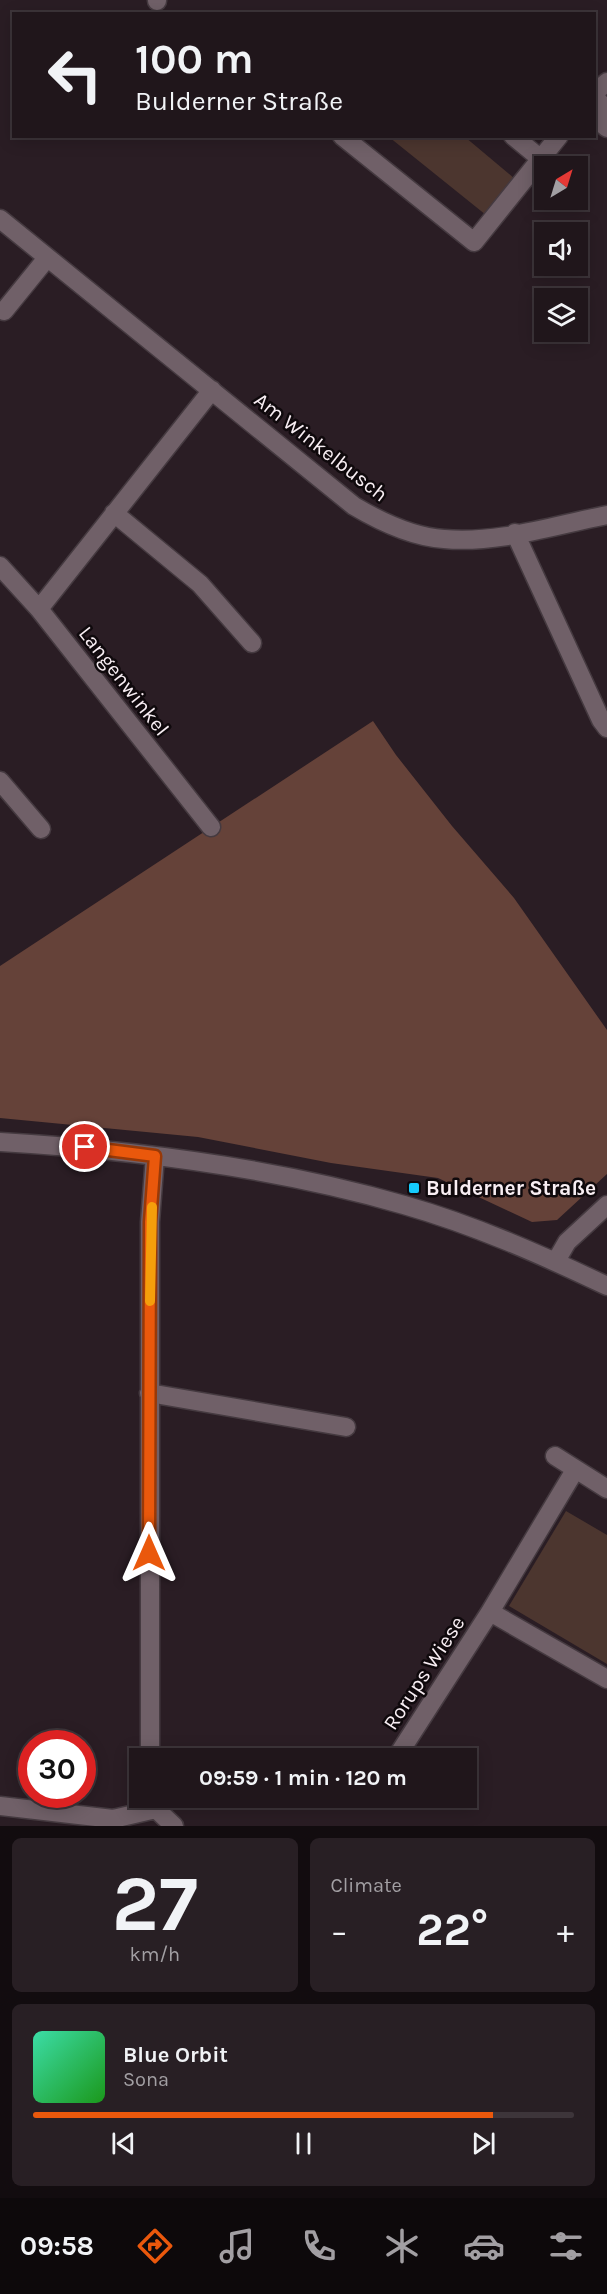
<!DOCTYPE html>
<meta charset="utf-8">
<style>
:root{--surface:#20161b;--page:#281f24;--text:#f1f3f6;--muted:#a29fa3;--line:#3d353a;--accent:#ea580c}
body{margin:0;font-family:Karla,sans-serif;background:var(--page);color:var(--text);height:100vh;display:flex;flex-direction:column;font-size:22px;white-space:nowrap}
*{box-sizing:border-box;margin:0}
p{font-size:20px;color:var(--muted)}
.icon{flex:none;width:33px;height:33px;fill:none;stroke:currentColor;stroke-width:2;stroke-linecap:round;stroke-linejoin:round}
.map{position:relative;height:1826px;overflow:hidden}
.details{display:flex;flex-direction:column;gap:12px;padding:12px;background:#120c0f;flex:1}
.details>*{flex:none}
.top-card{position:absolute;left:12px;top:12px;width:584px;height:126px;border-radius:0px;box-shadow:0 3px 15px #0003,0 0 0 2px var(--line);background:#20161b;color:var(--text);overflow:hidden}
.needle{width:39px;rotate:38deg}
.tools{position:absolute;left:534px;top:156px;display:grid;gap:12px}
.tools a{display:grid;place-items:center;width:54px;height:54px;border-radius:0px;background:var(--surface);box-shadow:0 3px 15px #0003,0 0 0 2px var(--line);font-size:30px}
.speed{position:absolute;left:18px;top:1730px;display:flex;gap:12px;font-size:30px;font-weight:700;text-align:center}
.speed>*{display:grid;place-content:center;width:78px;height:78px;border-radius:50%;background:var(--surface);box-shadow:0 3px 15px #0003,0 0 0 2px var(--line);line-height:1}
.speed .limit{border:9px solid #d22;background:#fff;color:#111}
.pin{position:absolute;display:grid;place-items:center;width:51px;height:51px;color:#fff;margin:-26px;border:3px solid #fff;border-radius:50%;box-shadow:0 2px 6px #0007}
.me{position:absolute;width:66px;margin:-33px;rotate:0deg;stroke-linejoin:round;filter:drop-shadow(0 0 4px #0008)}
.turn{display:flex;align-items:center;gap:21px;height:126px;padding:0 24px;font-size:27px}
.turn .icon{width:78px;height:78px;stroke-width:2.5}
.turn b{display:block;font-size:42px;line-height:51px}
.big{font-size:45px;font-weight:700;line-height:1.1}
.details .card{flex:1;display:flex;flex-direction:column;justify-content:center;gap:9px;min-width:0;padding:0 21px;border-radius:9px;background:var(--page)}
.details .dial{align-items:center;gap:0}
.dial b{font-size:78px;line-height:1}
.song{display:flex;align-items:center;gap:18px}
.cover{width:72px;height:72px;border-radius:9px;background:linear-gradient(135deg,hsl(160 70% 55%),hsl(120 70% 35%))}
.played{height:6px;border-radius:3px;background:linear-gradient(90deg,var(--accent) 85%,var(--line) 85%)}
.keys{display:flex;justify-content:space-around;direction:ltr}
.heat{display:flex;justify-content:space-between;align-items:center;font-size:33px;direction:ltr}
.details .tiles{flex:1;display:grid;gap:12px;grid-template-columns:1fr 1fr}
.card:last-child{grid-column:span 2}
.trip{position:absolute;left:129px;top:1748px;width:348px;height:60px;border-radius:0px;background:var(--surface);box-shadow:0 3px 15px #0003,0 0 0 2px var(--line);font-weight:700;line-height:60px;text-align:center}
.menu{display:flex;height:96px;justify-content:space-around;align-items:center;background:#0d090b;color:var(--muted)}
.menu .icon{width:42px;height:42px}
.menu .active{color:var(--accent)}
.menu b{font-size:27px;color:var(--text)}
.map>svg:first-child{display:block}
.green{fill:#4c362f}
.forest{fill:#654239}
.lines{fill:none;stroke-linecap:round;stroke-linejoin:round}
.minor-casing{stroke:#453a40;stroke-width:21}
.minor{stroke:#706068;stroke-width:18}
.route-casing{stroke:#983908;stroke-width:15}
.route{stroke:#ea580c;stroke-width:10}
.slow{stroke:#f59e0b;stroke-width:10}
.poi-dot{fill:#15cafb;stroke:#0f090c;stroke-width:2}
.labels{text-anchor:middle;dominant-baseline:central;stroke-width:5;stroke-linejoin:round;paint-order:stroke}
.street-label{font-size:21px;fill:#f8eef3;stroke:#0f090c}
.poi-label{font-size:21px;font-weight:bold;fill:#f8eef3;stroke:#0f090c;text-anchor:start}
</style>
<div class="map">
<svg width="607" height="1826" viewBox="0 0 607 1826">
<rect width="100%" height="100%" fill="#2a1d24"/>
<path class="green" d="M389 137H465L515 179 486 215Z
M566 1511 607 1535V1664L509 1606Z"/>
<path class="forest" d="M373 721 396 755 452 826 514 898 607 1030V1174L557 1220 532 1222 438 1178 331 1163 198 1137 0 1118V966Z"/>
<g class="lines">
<g class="minor-casing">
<path id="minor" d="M157 0V1
M594 93 607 82
M594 96 607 111
M594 117 607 128
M342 136 474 242 559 136
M513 136 541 159
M0 219 354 506C381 522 412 537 444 539 498 544 555 525 607 515
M4 311 47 258
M114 513 200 584 252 643
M515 533 601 720 607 728
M0 566 39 609 211 827
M39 609 212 390
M0 781 41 829
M0 1142C136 1150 273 1167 404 1205 474 1225 542 1255 607 1286
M556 1261 567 1242 607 1205
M149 1393 346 1427
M555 1456 607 1489
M490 1612 607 1679
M150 1758V1222L155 1156
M396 1758 490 1612 575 1470
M154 1797 156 1809 174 1826
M0 1806 113 1819 156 1809"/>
</g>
<use href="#minor" class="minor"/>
</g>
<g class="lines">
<g class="route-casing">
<path id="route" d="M85 1147 155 1156 150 1222 149 1553"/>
</g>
<use href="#route" class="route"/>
<path class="slow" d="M150 1301 152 1207"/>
</g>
<rect class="poi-dot" x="408" y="1182" width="12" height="12" rx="3"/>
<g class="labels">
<g class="street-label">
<text transform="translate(321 447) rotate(38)">Am Winkelbusch</text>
<text transform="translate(124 681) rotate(52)">Langenwinkel</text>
<text transform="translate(424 1673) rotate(-57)">Rorups Wiese</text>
</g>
<g class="poi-label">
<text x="426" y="1188">Bulderner Straße</text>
</g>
</g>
</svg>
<div class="tools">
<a><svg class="needle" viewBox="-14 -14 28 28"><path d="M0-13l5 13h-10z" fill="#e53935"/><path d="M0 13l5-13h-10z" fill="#a29fa3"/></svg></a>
<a><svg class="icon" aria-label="sound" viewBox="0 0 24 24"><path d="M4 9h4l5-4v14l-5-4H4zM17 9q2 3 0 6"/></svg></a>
<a><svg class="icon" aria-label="layers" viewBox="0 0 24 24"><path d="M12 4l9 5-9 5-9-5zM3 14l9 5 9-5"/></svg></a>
</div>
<div class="speed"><div class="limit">30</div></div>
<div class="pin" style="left:85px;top:1147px;background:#d93025"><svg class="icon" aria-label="arrive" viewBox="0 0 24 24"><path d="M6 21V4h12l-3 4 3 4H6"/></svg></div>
<svg class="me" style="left:149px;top:1553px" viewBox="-20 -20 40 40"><path d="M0-17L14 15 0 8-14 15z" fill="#ea580c" stroke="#fff" stroke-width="4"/></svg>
<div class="trip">09:59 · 1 min · 120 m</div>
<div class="top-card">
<div class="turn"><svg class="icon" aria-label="left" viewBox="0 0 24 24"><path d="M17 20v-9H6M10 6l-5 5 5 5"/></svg><div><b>100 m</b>Bulderner Straße</div></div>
</div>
</div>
<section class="details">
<div class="tiles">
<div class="card dial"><b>27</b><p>km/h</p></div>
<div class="card"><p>Climate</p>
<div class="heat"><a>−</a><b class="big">22°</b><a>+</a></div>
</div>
<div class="card">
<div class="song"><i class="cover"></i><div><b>Blue Orbit</b><p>Sona</p></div></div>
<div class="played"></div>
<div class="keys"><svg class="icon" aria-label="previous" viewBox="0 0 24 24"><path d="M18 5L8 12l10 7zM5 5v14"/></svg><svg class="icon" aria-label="pause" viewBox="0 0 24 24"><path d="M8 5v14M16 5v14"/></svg><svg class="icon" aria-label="next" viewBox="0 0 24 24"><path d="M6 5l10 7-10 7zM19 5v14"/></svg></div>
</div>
</div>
</section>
<nav class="menu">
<b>09:58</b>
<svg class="icon active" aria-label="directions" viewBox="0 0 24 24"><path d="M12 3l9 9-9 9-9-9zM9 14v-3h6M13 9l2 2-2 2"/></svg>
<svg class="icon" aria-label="music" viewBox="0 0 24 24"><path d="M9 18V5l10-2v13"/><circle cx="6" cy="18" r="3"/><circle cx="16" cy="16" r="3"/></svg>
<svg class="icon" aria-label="phone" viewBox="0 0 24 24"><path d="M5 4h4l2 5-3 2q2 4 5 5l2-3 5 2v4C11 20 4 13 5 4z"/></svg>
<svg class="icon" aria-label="climate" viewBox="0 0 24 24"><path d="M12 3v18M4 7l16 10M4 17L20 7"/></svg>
<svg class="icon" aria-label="car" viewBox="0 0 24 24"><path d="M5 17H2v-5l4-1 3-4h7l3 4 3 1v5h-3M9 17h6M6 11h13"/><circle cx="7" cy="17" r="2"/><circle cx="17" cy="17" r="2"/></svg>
<svg class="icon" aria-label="filters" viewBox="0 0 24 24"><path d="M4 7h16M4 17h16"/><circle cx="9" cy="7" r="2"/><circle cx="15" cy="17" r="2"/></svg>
</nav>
